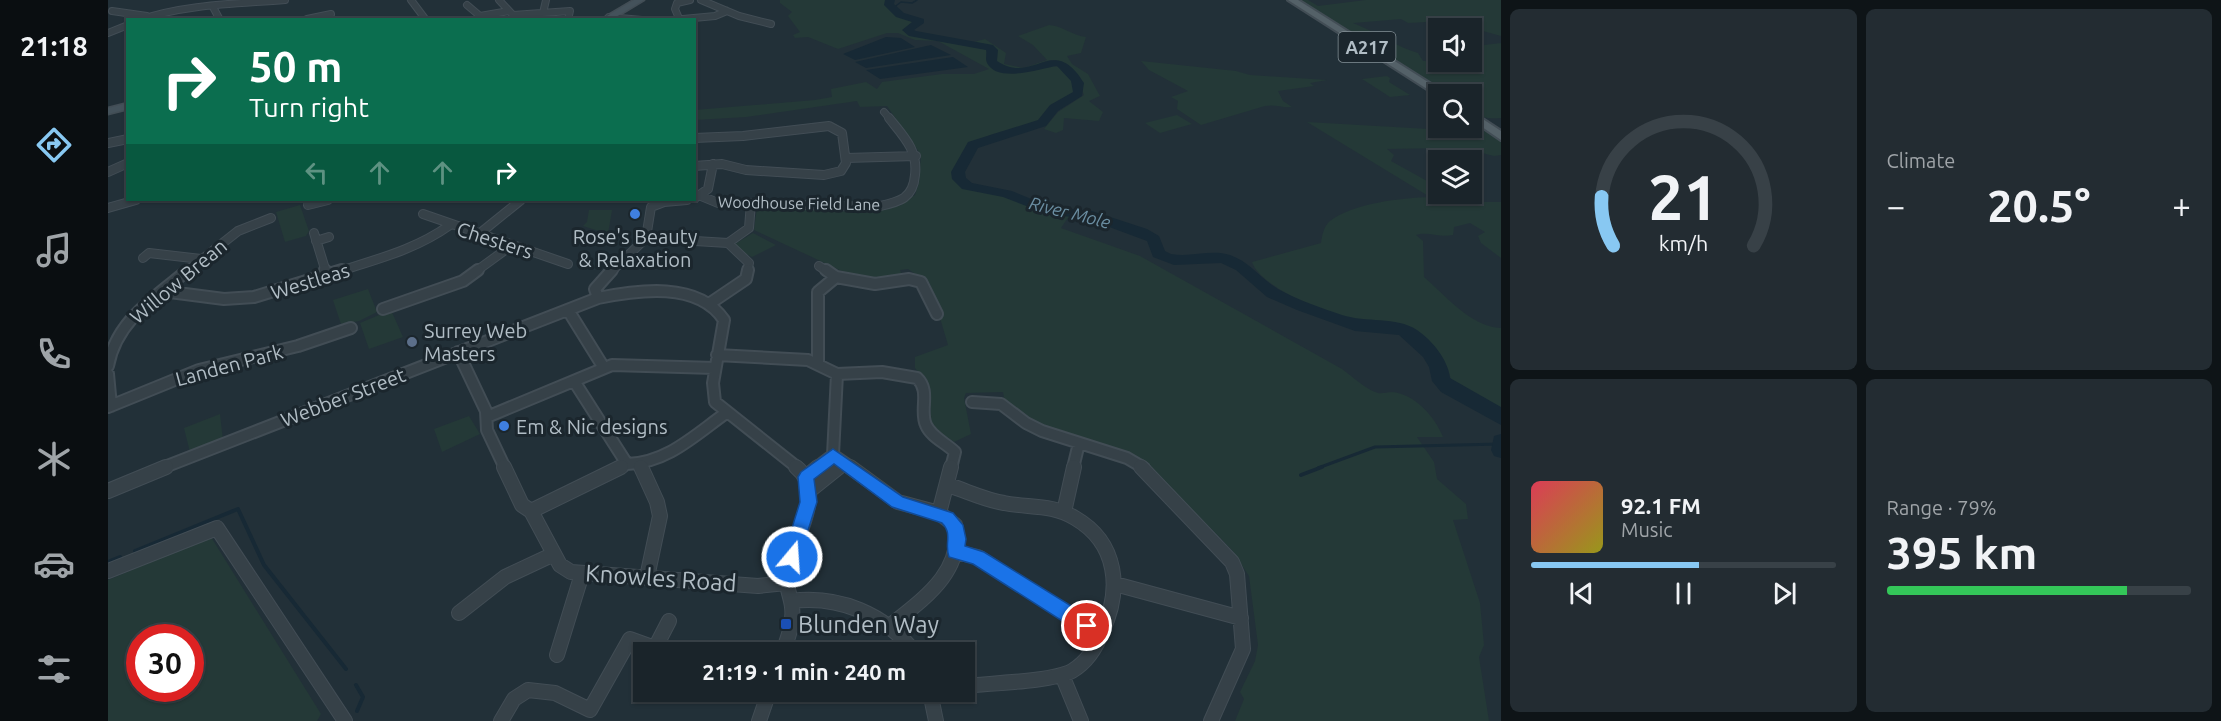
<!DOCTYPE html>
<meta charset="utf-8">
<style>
:root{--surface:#1a242a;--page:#232c32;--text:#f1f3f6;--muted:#9fa4a8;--line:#384147;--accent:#88c8f2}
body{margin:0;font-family:Ubuntu,sans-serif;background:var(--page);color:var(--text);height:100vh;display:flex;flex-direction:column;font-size:22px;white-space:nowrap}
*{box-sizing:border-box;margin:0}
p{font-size:20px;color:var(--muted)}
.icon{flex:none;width:33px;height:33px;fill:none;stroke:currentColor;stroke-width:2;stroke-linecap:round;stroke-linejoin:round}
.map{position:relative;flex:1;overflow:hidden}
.drawer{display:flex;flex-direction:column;gap:9px;padding:9px;background:#0e1417;width:720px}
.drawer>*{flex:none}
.guide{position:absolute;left:18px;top:18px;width:570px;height:183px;border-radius:0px;box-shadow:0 2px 4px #0004,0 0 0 2px var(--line);background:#0b6e4f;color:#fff;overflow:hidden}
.controls{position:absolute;left:1320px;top:18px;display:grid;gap:12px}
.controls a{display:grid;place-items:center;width:54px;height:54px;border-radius:0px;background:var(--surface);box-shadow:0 2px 4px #0004,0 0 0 2px var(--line);font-size:30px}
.speed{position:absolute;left:18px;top:624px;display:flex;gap:12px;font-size:30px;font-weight:700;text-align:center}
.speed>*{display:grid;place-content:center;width:78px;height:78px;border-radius:50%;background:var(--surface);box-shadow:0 2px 4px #0004,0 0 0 2px var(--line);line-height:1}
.speed .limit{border:9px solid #d22;background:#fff;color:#111}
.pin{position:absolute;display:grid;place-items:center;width:51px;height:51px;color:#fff;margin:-26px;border:3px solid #fff;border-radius:50%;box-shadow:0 2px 6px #0007}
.me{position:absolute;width:66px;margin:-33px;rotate:18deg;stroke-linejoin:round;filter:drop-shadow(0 0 4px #0008)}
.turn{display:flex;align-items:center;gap:21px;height:126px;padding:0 24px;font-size:27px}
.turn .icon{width:78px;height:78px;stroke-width:2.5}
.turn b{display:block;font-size:42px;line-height:51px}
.lanes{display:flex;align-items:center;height:57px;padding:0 24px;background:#0003;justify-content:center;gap:30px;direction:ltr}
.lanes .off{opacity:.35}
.big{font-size:45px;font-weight:600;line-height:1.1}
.drawer .card{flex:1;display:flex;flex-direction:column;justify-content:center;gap:9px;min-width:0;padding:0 21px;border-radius:9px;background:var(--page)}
.drawer .dial{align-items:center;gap:0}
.dial svg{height:156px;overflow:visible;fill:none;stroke:var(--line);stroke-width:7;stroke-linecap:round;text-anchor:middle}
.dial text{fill:var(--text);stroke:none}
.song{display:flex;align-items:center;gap:18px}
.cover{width:72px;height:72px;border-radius:9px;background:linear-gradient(135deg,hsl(350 70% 55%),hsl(60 70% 35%))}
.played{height:6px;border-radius:3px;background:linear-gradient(90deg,var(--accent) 55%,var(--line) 55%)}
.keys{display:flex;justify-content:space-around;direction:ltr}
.heat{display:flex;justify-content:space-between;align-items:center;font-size:33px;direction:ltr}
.charge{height:9px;border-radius:4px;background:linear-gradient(90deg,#34c759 79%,var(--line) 0)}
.drawer .tiles{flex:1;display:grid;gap:9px;grid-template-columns:repeat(2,1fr)}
.trip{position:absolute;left:525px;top:642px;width:342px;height:60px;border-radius:0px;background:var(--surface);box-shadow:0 2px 4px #0004,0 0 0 2px var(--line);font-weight:600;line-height:60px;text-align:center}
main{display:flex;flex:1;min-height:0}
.menu{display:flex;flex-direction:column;width:108px;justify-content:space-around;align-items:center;background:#0a0e11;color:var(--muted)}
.menu .icon{width:42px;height:42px}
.menu .current{color:var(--accent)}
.menu b{font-size:27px;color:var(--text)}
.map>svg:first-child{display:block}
.green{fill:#243937;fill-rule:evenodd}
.water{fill:#172935}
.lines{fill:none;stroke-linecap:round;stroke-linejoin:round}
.stream-far2{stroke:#172935;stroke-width:1.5}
.stream-far1{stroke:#172935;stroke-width:3}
.stream{stroke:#172935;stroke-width:4}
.river{fill:#172935;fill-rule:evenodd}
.street-far3-casing{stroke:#424d55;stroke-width:8}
.street-far2-casing{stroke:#424d55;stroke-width:10}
.street-far1-casing{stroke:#424d55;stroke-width:14}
.street-casing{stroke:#424d55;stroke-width:16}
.secondary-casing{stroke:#424d55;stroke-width:3}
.primary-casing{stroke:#424d55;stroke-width:4}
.street-far3{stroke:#364148;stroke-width:6}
.street-far2{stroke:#364148;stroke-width:8}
.street-far1{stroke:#364148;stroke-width:10}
.street{stroke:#364148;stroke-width:14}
.secondary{fill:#44525b;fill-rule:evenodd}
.primary{fill:#546168;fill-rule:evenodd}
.route{fill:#1a73e8;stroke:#114b97;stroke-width:1.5}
.shop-dot{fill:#3f7fe0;stroke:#1b262d;stroke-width:2}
.service-dot{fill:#5c6f8a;stroke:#1b262d;stroke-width:2}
.transit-dot{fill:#1a4fb4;stroke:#1b262d;stroke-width:2}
.labels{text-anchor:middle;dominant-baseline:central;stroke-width:6;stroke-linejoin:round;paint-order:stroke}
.far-street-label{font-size:16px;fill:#b1bdc5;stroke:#1b262d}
.shield{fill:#1b262d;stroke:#849097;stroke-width:1.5}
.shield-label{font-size:18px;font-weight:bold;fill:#b1bdc5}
.far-water-label{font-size:18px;font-style:italic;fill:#6b8ea2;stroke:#1b262d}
.poi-label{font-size:20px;fill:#b1bdc5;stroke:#1b262d;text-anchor:start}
.street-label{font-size:20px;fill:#b1bdc5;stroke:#1b262d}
.near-street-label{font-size:24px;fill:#b1bdc5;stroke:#1b262d}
.near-poi-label{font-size:24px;fill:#b1bdc5;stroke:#1b262d;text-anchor:start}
</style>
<main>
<nav class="menu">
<b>21:18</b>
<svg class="icon current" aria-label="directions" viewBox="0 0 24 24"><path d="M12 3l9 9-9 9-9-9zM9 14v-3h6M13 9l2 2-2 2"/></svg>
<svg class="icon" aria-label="music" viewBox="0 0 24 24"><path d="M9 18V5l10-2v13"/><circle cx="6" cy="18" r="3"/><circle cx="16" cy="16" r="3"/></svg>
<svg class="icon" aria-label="phone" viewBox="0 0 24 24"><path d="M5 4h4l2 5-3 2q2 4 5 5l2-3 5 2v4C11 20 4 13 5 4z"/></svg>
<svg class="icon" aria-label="climate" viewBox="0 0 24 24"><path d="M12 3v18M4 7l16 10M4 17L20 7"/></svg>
<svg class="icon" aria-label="car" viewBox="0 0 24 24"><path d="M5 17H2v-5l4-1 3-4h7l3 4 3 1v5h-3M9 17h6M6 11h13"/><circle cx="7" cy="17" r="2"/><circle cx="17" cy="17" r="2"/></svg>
<svg class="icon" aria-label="filters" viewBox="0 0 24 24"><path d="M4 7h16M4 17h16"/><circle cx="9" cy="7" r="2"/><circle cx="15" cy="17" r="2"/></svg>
</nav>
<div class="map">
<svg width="1393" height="721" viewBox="0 0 1393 721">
<rect width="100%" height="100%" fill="#223038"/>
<path class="green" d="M672 0H779V5L789 15 808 23 796 31 799 34 880 48 884 53 881 57 882 67C909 73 918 75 942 65L955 68 968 86 967 93 942 109 931 122 885 134 862 144 846 175 849 181 857 188 897 196 934 212 961 216 953 228 1032 256 1234 369C1245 377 1257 389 1270 393 1274 394 1279 392 1284 392 1307 394 1327 417 1335 437H1309L1326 462 1329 479 1358 504 1360 519 1345 520 1372 603 1376 645 1371 657 1381 721H1127L1136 699 1132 692 1147 661 1150 645 1141 576 1123 549 1039 464 1005 447 933 427 897 403 895 392 858 393 856 398 863 434 846 442 824 427 820 383 807 368V357L840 345 822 284 800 269 792 270 794 276 753 280 646 230 649 207 754 211 793 205 807 195 811 182 813 155 779 106 752 107 749 101 638 117 587 120V110L707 100 724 97 723 89 758 82 769 89 774 82 834 74H866L881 69 830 41 807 40 790 33H779L730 49 700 37 687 38 685 35 692 32 680 16 684 12 672 3Z
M1189 0H1200L1210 6 1258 0H1393V36L1339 21 1300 23 1293 19 1245 23C1269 32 1288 47 1310 53L1315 61 1364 62V51L1368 46 1393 43V118C1382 119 1373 118 1364 112V94H1338Z
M941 25C955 26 963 35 978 37L973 53 959 56 964 64 980 74 992 96 981 101 995 112 991 121 956 118 955 130 948 133 936 129 950 112 976 95C970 78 960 55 938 61 931 63 923 69 916 69 907 69 896 66 888 63V50L880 45 866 42 877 39 898 53 896 64 916 68 939 60 925 45 910 36Z
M1033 61 1128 71 1142 75 1219 80 1202 83 1206 86 1170 91 1175 101 1184 107C1174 108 1167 104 1157 106L1093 125 1069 109 1070 101 1063 97 1080 91 1041 70Z
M1279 76 1282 78 1281 82 1302 95 1282 97 1254 79Z
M1069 115 1084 124 1052 133 1037 123Z
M1364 118 1393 141V155L1386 156 1366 151 1367 154 1340 152 1337 148 1279 149 1286 155 1283 161 1330 187V194H1343L1358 202H1393V258L1373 243 1370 236 1377 232 1362 223 1346 227 1345 235C1331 238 1320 231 1308 235L1315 241 1316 277C1338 296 1363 327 1393 328V412L1344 385C1341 358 1318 332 1293 324 1278 319 1261 324 1246 320 1220 315 1153 288 1144 262L1213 243C1214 235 1216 226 1222 221 1246 203 1293 198 1322 197L1199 122 1373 132 1364 125Z
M192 205 201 231 198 236 177 242 168 212Z
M481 210H504L500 234 475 226 479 222Z
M645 233 668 245 644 257 627 248V244Z
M260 289 269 312 251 321 233 324 225 300Z
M283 310 295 337 261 349 252 323Z
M112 414 115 440 82 452 76 428Z
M361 416 372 434 334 452 326 429Z
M103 537 213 714 209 721H0V580ZM32 638H82V688H32Z"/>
<path class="water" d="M778 37 793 38 807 47 747 60 735 54Z
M823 45 843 55 758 68 747 62Z
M845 57 860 67 772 79 758 70Z"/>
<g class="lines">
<path class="stream-far2" d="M785 8 793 2 804 3 809 0"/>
<path class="stream-far1" d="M1210 468 1267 447 1392 444"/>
<path class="stream" d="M1193 475 1214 467
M27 551 130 509 156 565 238 669
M0 562 12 557
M248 685 255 697 249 711"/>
<path class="river" d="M777 0H787L786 4 796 13 816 19V23L806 30 808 31 885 45 890 50 889 61C926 86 945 32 976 83L974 96 950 111 938 126 870 148 857 172 858 178 864 183 904 191 943 207 984 211 1039 229 1051 236 1057 251 1063 254C1083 258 1102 249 1122 255 1142 262 1153 279 1170 289 1190 300 1213 308 1234 315 1258 323 1288 316 1309 330 1325 341 1340 360 1342 378L1393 407V425L1333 392 1324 381 1321 367 1315 357 1291 335 1247 331 1189 310 1159 297 1128 270 1113 263 1066 265 1045 257 1039 241 977 218 941 215 895 197 854 189 844 179 843 172 860 142 930 120 942 105 965 92 963 81 949 66C934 68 890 84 879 63 877 59 879 53 878 50L801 36 794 30 804 22 788 17 776 5Z
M1393 434V458L1386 456 1383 450 1386 436Z"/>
<g class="street-far3-casing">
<path id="street-far3" d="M303 0 318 20
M391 0 404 14
M593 0 631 16 663 24
M359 5 372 16 401 11
M105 7 112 20
M4 11 39 16
M435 13 438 0
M405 15 462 11 460 20
M570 16 567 9 569 3 582 0
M501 17 534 20
M199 19 223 14
M575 19 607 16 619 11
M31 20C78 4 127 4 177 0
M0 33 20 25
M776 112 782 119"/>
</g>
<g class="street-far2-casing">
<path id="street-far2" d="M586 138 635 136 721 126 734 133 738 163 733 171 716 175 638 170 614 164 586 166
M0 143 20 139
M738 158 808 156
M0 172 20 163
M593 196 610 203 768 207C790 202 805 200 807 175 810 150 796 137 781 118
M587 198 600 189 605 164
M200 205 220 200
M0 208 28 200
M315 214 460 264
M206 233 218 272
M371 234 413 200
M538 238 620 243 641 228 643 203
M208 241 221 237
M620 243 641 263 639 272
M35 258 41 253 93 259
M711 266 720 272
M78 272 130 231 163 218
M229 272C269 259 307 250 342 225
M367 272 404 245
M503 272 538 238 543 207 556 202 579 200"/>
</g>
<g class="street-far1-casing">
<path id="street-far1" d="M217 270 219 276
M718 270 728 277
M54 291 116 299 146 297 234 270
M490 298 487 289 504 270
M601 304 638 279 640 270
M275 309 355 281 370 270
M460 310 496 368
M350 352 378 411 379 430 397 468
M609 355 700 360 729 374
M710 363V292L728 277 767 284 801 279 813 282 829 314
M0 366C8 321 47 297 80 270
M0 374 3 406
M729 374 725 455 744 468
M729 374 774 372 809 378C823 391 811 410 818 425 823 437 838 443 847 452L843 468
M466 381 519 464
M864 402 893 404 918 423 934 431 1019 458 1036 468
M0 407 91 370 190 346 243 328
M379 417 504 365 607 368
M519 464C559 463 587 435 618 413
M533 465 534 468
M54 468 490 298C530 290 590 281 616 320L605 383 607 402 690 468
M510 468 519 464
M708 468 725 455
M729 468 736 463
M965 468 971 443"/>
</g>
<g class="street-casing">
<path id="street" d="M396 467 414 505 423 511 452 565 463 572 650 586 678 583
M533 467 549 502 552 516 539 577
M742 467 790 502 831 513 847 525C857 571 814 600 783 625
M1033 467 1124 562 1129 574 1135 649 1103 721
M698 477 710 467
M840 485C859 491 877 500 896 503 921 508 944 504 967 518 1010 543 1014 590 994 632 988 648 979 662 964 671 943 682 882 683 856 686
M0 491 58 467
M701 491 731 467
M423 511 513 467
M956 512 966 467
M831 513 843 467
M847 552 870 557 993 636
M0 571 109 528 237 721
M1007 584 1133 618
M683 601C731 595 777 614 806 652
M351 613 397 577 446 554
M675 652C680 637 686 623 684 607 683 596 677 586 679 575 682 543 721 493 688 467
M449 655 474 574
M954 675 973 721
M822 692 828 721
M393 721 406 699 420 690 447 693 482 710 522 639 547 648 561 621
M651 721 661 692"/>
</g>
<g class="secondary-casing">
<path id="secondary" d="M526 0H536L503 20H492Z
M20 103V109L0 114V108Z"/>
</g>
<g class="primary-casing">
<path id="primary" d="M1180 0H1190L1339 94 1330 96Z
M1364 112 1393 131V140L1364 120Z"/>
</g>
<use href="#street-far3" class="street-far3"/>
<use href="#street-far2" class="street-far2"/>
<use href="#street-far1" class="street-far1"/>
<use href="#street" class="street"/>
<use href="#secondary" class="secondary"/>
<use href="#primary" class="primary"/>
</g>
<path class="route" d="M725 449 795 497 845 513 855 525 858 539 857 546 876 552 986 620 988 626 986 633 979 635 973 633 865 564 841 557C836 544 845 534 834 523L784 507 726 464 706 479 709 502 690 562 684 565 677 562 675 557 692 502 690 477 693 472Z"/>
<g class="shop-dot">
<circle cx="527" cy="214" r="6"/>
<circle cx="396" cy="426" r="6"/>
</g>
<circle class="service-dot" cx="304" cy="342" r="6"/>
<rect class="transit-dot" x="672" y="618" width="12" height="12" rx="3"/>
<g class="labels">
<g class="far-street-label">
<text transform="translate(691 203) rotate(1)">Woodhouse Field Lane</text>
</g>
<rect class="shield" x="1230.5" y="32" width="57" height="30" rx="4.5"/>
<g class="shield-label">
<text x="1259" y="47">A217</text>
</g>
<g class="far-water-label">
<text transform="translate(962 212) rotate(14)">River Mole</text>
</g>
<g class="poi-label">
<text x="527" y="236" text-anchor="middle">Rose's Beauty<tspan x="527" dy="23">&amp; Relaxation</tspan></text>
<text x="316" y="330">Surrey Web<tspan x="316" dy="23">Masters</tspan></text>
<text x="408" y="426">Em &amp; Nic designs</text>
</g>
<g class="street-label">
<text transform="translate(387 240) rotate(18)">Chesters</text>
<text transform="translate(70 281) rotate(-40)">Willow Brean</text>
<text transform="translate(202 281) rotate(-17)">Westleas</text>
<text transform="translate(121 365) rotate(-15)">Landen Park</text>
<text transform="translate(235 397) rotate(-21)">Webber Street</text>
</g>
<g class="near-street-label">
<text transform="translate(553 578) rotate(4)">Knowles Road</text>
</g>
<g class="near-poi-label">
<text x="690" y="624">Blunden Way</text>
</g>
</g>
</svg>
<div class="controls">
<a><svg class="icon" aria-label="sound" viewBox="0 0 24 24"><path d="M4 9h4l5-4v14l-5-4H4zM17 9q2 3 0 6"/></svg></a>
<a><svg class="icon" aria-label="search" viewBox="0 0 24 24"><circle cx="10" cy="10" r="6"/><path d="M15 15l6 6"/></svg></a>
<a><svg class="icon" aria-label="layers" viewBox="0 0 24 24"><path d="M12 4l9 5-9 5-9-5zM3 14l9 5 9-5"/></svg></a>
</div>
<div class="speed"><div class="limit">30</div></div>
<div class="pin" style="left:979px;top:626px;background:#d93025"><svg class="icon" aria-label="arrive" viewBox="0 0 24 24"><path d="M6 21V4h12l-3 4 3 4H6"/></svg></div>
<svg class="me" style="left:684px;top:557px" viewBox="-20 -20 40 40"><circle r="17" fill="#1a73e8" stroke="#fff" stroke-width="3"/><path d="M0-11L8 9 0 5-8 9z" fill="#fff"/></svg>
<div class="trip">21:19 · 1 min · 240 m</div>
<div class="guide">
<div class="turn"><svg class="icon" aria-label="right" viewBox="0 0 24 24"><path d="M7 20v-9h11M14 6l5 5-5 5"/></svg><div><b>50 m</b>Turn right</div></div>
<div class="lanes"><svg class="icon off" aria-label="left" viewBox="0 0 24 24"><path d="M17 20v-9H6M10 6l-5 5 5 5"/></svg><svg class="icon off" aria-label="ahead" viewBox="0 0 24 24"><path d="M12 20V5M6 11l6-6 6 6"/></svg><svg class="icon off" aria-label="ahead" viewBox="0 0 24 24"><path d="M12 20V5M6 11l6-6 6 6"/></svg><svg class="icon" aria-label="right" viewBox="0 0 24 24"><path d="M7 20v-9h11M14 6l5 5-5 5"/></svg></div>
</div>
</div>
<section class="drawer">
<div class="tiles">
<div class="card dial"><svg viewBox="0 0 100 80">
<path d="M14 69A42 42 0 1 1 86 69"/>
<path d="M14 69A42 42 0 0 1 8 44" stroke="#88c8f2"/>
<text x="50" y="56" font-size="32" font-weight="700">21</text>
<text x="50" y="72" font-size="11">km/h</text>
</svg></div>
<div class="card"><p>Climate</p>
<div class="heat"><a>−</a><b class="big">20.5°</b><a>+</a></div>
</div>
<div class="card">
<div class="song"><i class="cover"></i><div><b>92.1 FM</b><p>Music</p></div></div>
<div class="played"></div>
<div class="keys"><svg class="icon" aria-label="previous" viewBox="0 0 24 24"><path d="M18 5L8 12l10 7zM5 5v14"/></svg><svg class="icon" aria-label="pause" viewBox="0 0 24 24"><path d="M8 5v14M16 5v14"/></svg><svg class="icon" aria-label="next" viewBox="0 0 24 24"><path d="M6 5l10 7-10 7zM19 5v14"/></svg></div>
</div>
<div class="card"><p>Range · 79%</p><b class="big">395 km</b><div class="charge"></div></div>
</div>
</section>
</main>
